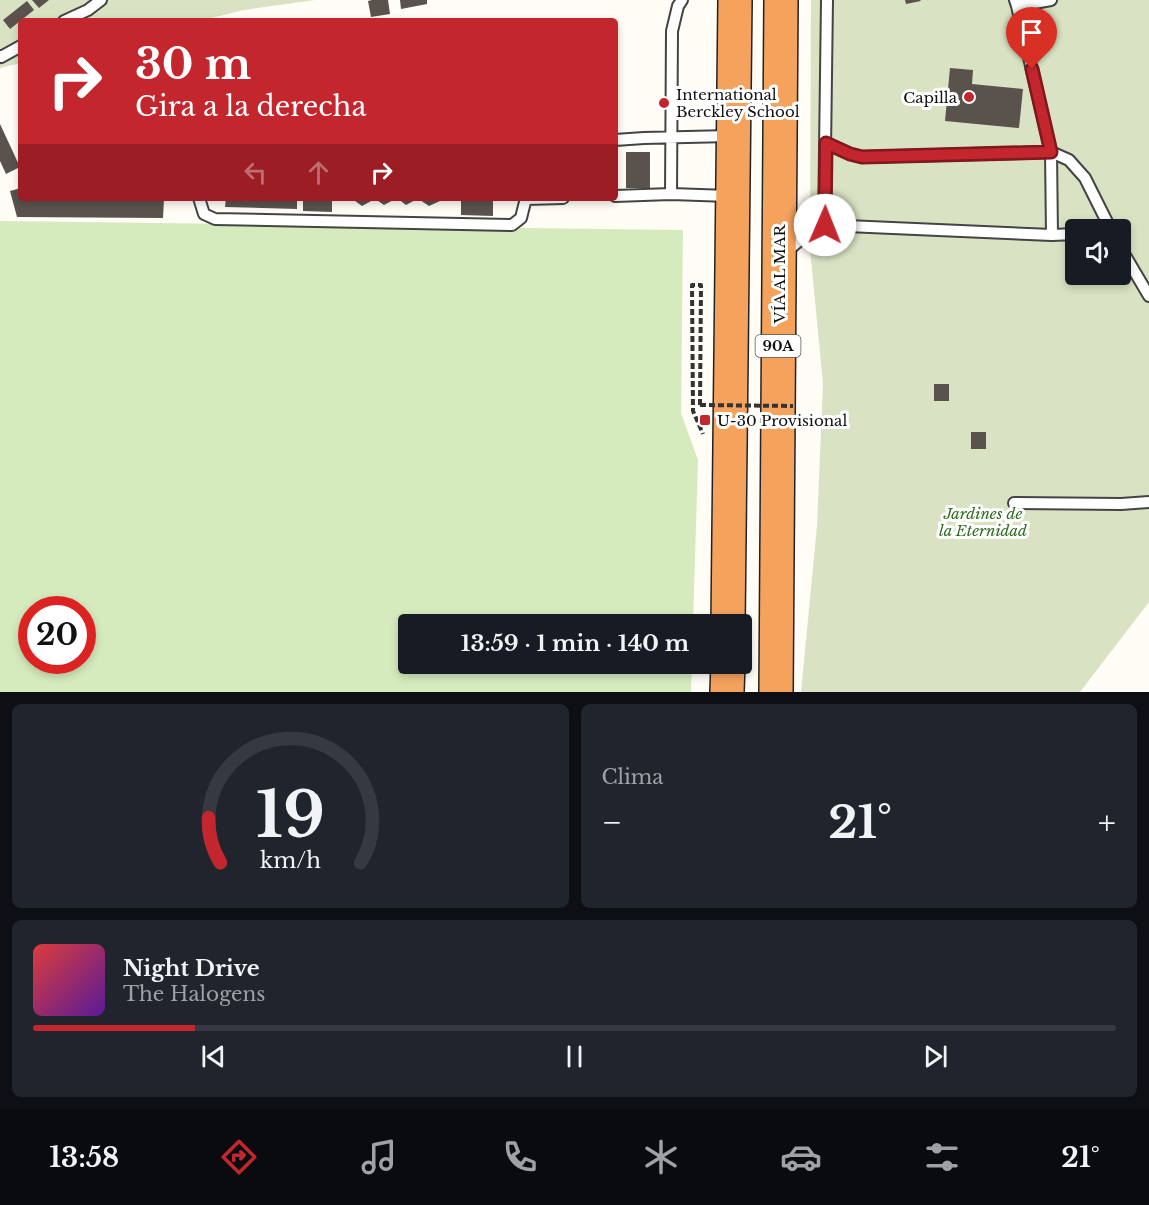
<!DOCTYPE html>
<html lang="es">
<meta charset="utf-8">
<style>
:root{--surface:#171b24;--page:#20242c;--text:#f1f3f6;--muted:#9ea1a6;--line:#363941;--accent:#c4262e}
body{margin:0;font-family:"Libre Baskerville",serif;background:var(--page);color:var(--text);height:100vh;display:flex;flex-direction:column;font-size:22px;white-space:nowrap}
*{box-sizing:border-box;margin:0}
p{font-size:20px;color:var(--muted)}
.icon{flex:none;width:33px;height:33px;fill:none;stroke:currentColor;stroke-width:2;stroke-linecap:round;stroke-linejoin:round}
.map{position:relative;height:692px;overflow:hidden}
.side{display:flex;flex-direction:column;gap:12px;padding:12px;background:#0d0f14;flex:1}
.side>*{flex:none}
.banner{position:absolute;left:18px;top:18px;width:600px;height:183px;border-radius:6px;box-shadow:0 3px 9px #0003;background:#c4262e;color:#fff;overflow:hidden}
.controls{position:absolute;left:1065px;top:219px;display:grid;gap:12px}
.controls a{display:grid;place-items:center;width:66px;height:66px;border-radius:6px;background:var(--surface);box-shadow:0 3px 9px #0003;font-size:30px}
.speed{position:absolute;left:18px;top:596px;display:flex;gap:12px;font-size:30px;font-weight:700;text-align:center}
.speed>*{display:grid;place-content:center;width:78px;height:78px;border-radius:50%;background:var(--surface);box-shadow:0 3px 9px #0003;line-height:1}
.speed .limit{border:9px solid #d22;background:#fff;color:#111}
.pin{position:absolute;display:grid;place-items:center;width:51px;height:51px;color:#fff;margin:-62px -26px;border-radius:50% 50% 50% 0;rotate:-45deg;box-shadow:0 0 6px #0007}
.pin .icon{rotate:45deg}
.me{position:absolute;width:66px;margin:-33px;rotate:1deg;stroke-linejoin:round;filter:drop-shadow(0 0 4px #0008)}
.turn{display:flex;align-items:center;gap:21px;height:126px;padding:0 18px;font-size:27px}
.turn .icon{width:78px;height:78px;stroke-width:2.5}
.turn b{display:block;font-size:42px;line-height:51px}
.lanes{display:flex;align-items:center;height:57px;padding:0 18px;background:#0003;justify-content:center;gap:30px;direction:ltr}
.lanes .off{opacity:.35}
.big{font-size:45px;font-weight:700;line-height:1.1}
.side .widget{flex:1;display:flex;flex-direction:column;justify-content:center;gap:9px;min-width:0;padding:0 21px;border-radius:9px;background:var(--page)}
.side .dial{align-items:center;gap:0}
.dial svg{height:156px;overflow:visible;fill:none;stroke:var(--line);stroke-width:7;stroke-linecap:round;text-anchor:middle}
.dial text{fill:var(--text);stroke:none}
.song{display:flex;align-items:center;gap:18px}
.cover{width:72px;height:72px;border-radius:9px;background:linear-gradient(135deg,hsl(0 70% 55%),hsl(270 70% 35%))}
.played{height:6px;border-radius:3px;background:linear-gradient(90deg,var(--accent) 15%,var(--line) 15%)}
.keys{display:flex;justify-content:space-around;direction:ltr}
.heat{display:flex;justify-content:space-between;align-items:center;font-size:33px;direction:ltr}
.side .tiles{flex:1;display:grid;gap:12px;grid-template-columns:1fr 1fr}
.widget:last-child{grid-column:span 2}
.trip{position:absolute;left:398px;top:614px;width:354px;height:60px;border-radius:6px;background:var(--surface);box-shadow:0 3px 9px #0003;font-weight:700;line-height:60px;text-align:center}
.tab-bar{display:flex;height:96px;justify-content:space-around;align-items:center;background:#090b0e;color:var(--muted)}
.tab-bar .icon{width:42px;height:42px}
.tab-bar .current{color:var(--accent)}
.tab-bar b{font-size:27px;color:var(--text)}
.map>svg:first-child{display:block}
.green{fill:#d5ebbd;fill-rule:evenodd}
.cemetery{fill:#d9e3c4;fill-rule:evenodd}
.building{fill:#5a524d}
.lines{fill:none;stroke-linecap:round;stroke-linejoin:round}
.lane-casing{stroke:#444;stroke-width:14}
.highway-casing{stroke:#222;stroke-width:36}
.path{stroke:#333;stroke-width:4;stroke-dasharray:6 3;stroke-linecap:butt}
.lane{stroke:#fff;stroke-width:10}
.highway{stroke:#f5a25d;stroke-width:33}
.path-bridge{stroke:#333;stroke-width:4;stroke-dasharray:6 3;stroke-linecap:butt}
.route-casing{stroke:#7f191e;stroke-width:15}
.route{stroke:#c4262e;stroke-width:10}
.poi-dot{fill:#c4262e;stroke:#fff;stroke-width:2}
.labels{text-anchor:middle;dominant-baseline:central;stroke-width:6;stroke-linejoin:round;paint-order:stroke}
.shield{fill:#fff;stroke:#585858;stroke-width:1.5}
.shield-label{font-size:14px;font-weight:bold;fill:#111}
.poi-label{font-size:15px;fill:#111;stroke:#fff;text-anchor:start}
.street-label{font-size:15px;fill:#111;stroke:#fff}
.park-label{font-size:15px;font-style:italic;fill:#2f6b1f;stroke:#fff}
</style>
<div class="map">
<svg width="1149" height="692" viewBox="0 0 1149 692">
<rect width="100%" height="100%" fill="#fffdf5"/>
<path class="green" d="M0 221 683 230 681 413 698 460 693 624H408V663H692L691 692H0ZM32 609H82V660H32Z"/>
<path class="cemetery" d="M0 0H315L244 10 199 21H21V63L0 68Z
M811 0H1149V602L1080 692H801L817 526 823 384 810 249ZM1076 230H1120V274H1076Z"/>
<path class="building" d="M32 0H49L39 8Z
M372 0H388L390 14 371 17 368 1Z
M400 0H427V4L401 9Z
M905 0H920L921 1 906 4Z
M27 1 34 10 10 29 3 20Z
M950 68 973 70 972 84 1023 89 1019 128 945 121Z
M0 124 20 167 6 174 0 161Z
M626 152H650V188H626Z
M21 188V198H164L163 218 17 217 10 191Z
M226 198H297V209L225 207Z
M303 198H332V212L303 211Z
M351 198H373V200L362 206Z
M374 198H419L406 205 397 198 384 205Z
M420 198H440V201L429 206 420 200Z
M461 198H493V216L461 215Z
M934 384H949V401H934Z
M971 432H986V449H971Z"/>
<g class="lines">
<g class="lane-casing">
<path id="lane" d="M1015 0 1017 6 1051 152 1052 235
M1017 6 1051 0
M64 21 88 10 101 0
M0 56 1 57 21 46
M615 140 644 138 730 136
M826 143 850 154 862 157 1051 152 1069 160 1085 178 1111 230
M671 194 672 31 678 6 682 0
M615 196 671 194 729 196
M199 198 204 214 215 219 512 225 521 218 526 198
M526 199 563 198
M824 225 1052 235 1076 234
M1120 247 1149 296
M786 252 805 236 824 225 827 0
M1014 503 1121 504 1149 502"/>
</g>
<g class="highway-casing">
<path id="highway" d="M728 624 735 0
M727 692 728 663
M776 692 781 0"/>
</g>
<path class="path" d="M700 405 701 285H692L693 411 703 434"/>
<use href="#lane" class="lane"/>
<use href="#highway" class="highway"/>
<path class="path-bridge" d="M700 405 793 406"/>
</g>
<g class="lines">
<g class="route-casing">
<path id="route" d="M825 225 826 143 850 154 862 157 1051 152 1032 69"/>
</g>
<use href="#route" class="route"/>
</g>
<g class="poi-dot">
<circle cx="969" cy="97" r="6"/>
<circle cx="664" cy="103" r="6"/>
<rect x="699" y="414" width="12" height="12" rx="3"/>
</g>
<g class="labels">
<rect class="shield" x="755.5" y="335" width="45" height="22" rx="4.5"/>
<g class="shield-label">
<text x="778" y="346">90A</text>
</g>
<g class="poi-label">
<text x="676" y="94">International<tspan x="676" dy="17">Berckley School</tspan></text>
<text x="957" y="97" text-anchor="end">Capilla</text>
<text x="717" y="420">U-30 Provisional</text>
</g>
<g class="street-label">
<text transform="translate(779 274) rotate(-90)">VÍA AL MAR</text>
</g>
<g class="park-label">
<text x="983" y="513">Jardines de<tspan x="983" dy="17">la Eternidad</tspan></text>
</g>
</g>
</svg>
<div class="controls">
<a><svg class="icon" aria-label="sound" viewBox="0 0 24 24"><path d="M4 9h4l5-4v14l-5-4H4zM17 9q2 3 0 6"/></svg></a>
</div>
<div class="speed"><div class="limit">20</div></div>
<div class="pin" style="left:1032px;top:69px;background:#d93025"><svg class="icon" aria-label="arrive" viewBox="0 0 24 24"><path d="M6 21V4h12l-3 4 3 4H6"/></svg></div>
<svg class="me" style="left:825px;top:225px" viewBox="-20 -20 40 40"><circle r="19" fill="#fff"/><path d="M0-13L10 11 0 6-10 11z" fill="#c4262e"/></svg>
<div class="trip">13:59 · 1 min · 140 m</div>
<div class="banner">
<div class="turn"><svg class="icon" aria-label="right" viewBox="0 0 24 24"><path d="M7 20v-9h11M14 6l5 5-5 5"/></svg><div><b>30 m</b>Gira a la derecha</div></div>
<div class="lanes"><svg class="icon off" aria-label="left" viewBox="0 0 24 24"><path d="M17 20v-9H6M10 6l-5 5 5 5"/></svg><svg class="icon off" aria-label="ahead" viewBox="0 0 24 24"><path d="M12 20V5M6 11l6-6 6 6"/></svg><svg class="icon" aria-label="right" viewBox="0 0 24 24"><path d="M7 20v-9h11M14 6l5 5-5 5"/></svg></div>
</div>
</div>
<section class="side">
<div class="tiles">
<div class="widget dial"><svg viewBox="0 0 100 80">
<path d="M14 69A42 42 0 1 1 86 69"/>
<path d="M14 69A42 42 0 0 1 8 46" stroke="#c4262e"/>
<text x="50" y="56" font-size="32" font-weight="700">19</text>
<text x="50" y="72" font-size="11">km/h</text>
</svg></div>
<div class="widget"><p>Clima</p>
<div class="heat"><a>−</a><b class="big">21°</b><a>+</a></div>
</div>
<div class="widget">
<div class="song"><i class="cover"></i><div><b>Night Drive</b><p>The Halogens</p></div></div>
<div class="played"></div>
<div class="keys"><svg class="icon" aria-label="previous" viewBox="0 0 24 24"><path d="M18 5L8 12l10 7zM5 5v14"/></svg><svg class="icon" aria-label="pause" viewBox="0 0 24 24"><path d="M8 5v14M16 5v14"/></svg><svg class="icon" aria-label="next" viewBox="0 0 24 24"><path d="M6 5l10 7-10 7zM19 5v14"/></svg></div>
</div>
</div>
</section>
<nav class="tab-bar">
<b>13:58</b>
<svg class="icon current" aria-label="directions" viewBox="0 0 24 24"><path d="M12 3l9 9-9 9-9-9zM9 14v-3h6M13 9l2 2-2 2"/></svg>
<svg class="icon" aria-label="music" viewBox="0 0 24 24"><path d="M9 18V5l10-2v13"/><circle cx="6" cy="18" r="3"/><circle cx="16" cy="16" r="3"/></svg>
<svg class="icon" aria-label="phone" viewBox="0 0 24 24"><path d="M5 4h4l2 5-3 2q2 4 5 5l2-3 5 2v4C11 20 4 13 5 4z"/></svg>
<svg class="icon" aria-label="climate" viewBox="0 0 24 24"><path d="M12 3v18M4 7l16 10M4 17L20 7"/></svg>
<svg class="icon" aria-label="car" viewBox="0 0 24 24"><path d="M5 17H2v-5l4-1 3-4h7l3 4 3 1v5h-3M9 17h6M6 11h13"/><circle cx="7" cy="17" r="2"/><circle cx="17" cy="17" r="2"/></svg>
<svg class="icon" aria-label="filters" viewBox="0 0 24 24"><path d="M4 7h16M4 17h16"/><circle cx="9" cy="7" r="2"/><circle cx="15" cy="17" r="2"/></svg>
<b>21°</b>
</nav>
